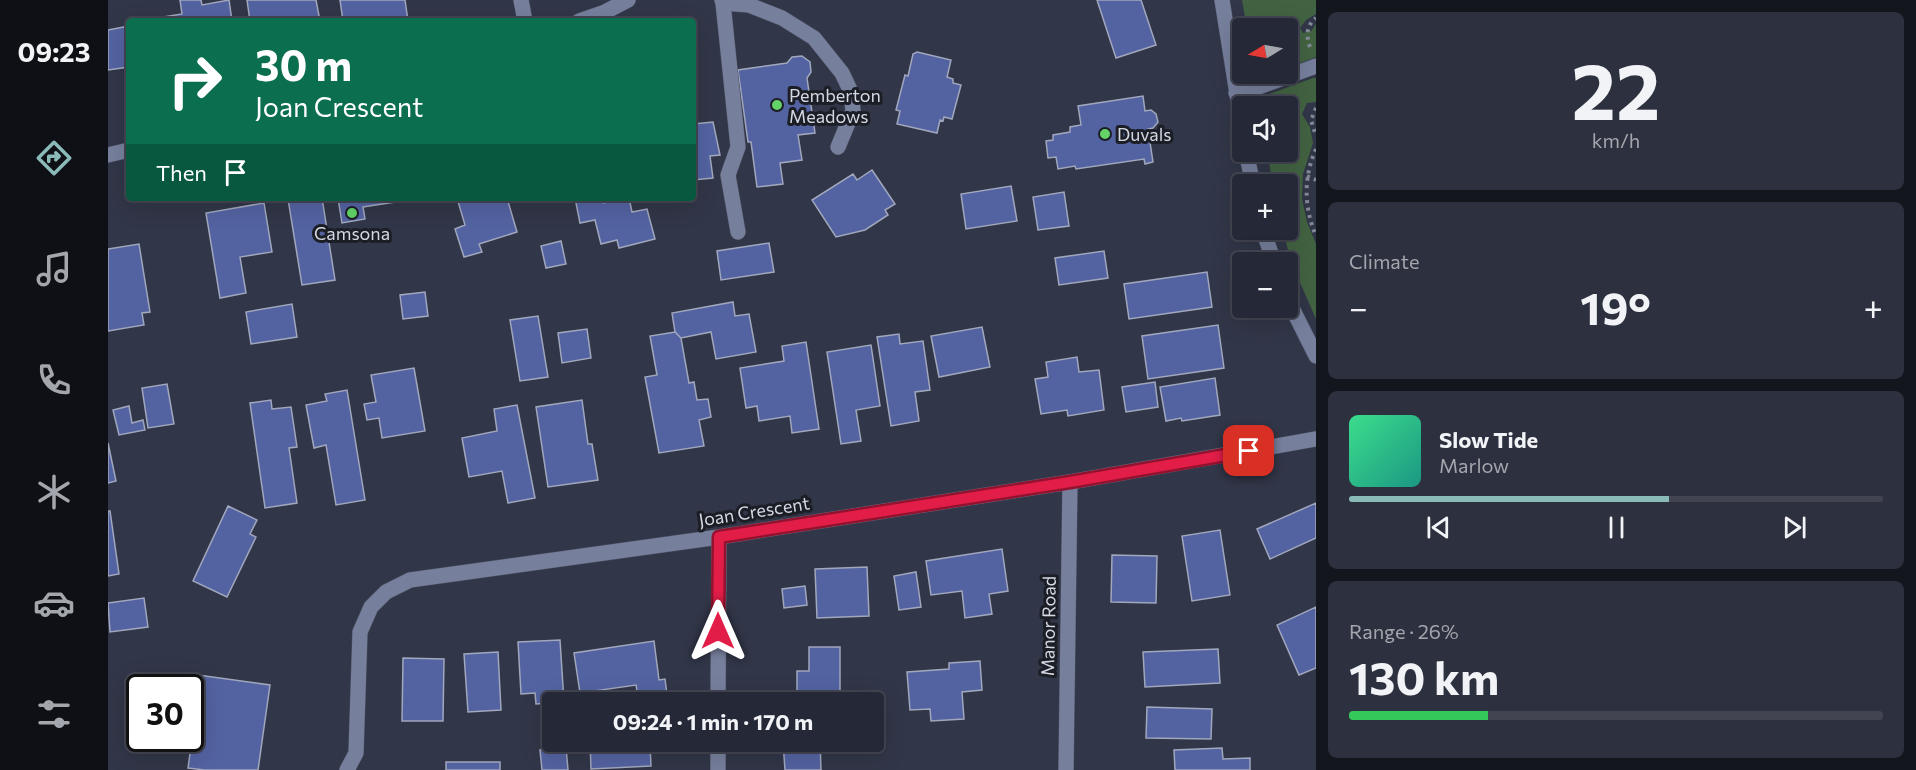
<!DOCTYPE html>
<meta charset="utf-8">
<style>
:root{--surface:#252836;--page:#2d303e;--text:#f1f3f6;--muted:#a3a6ad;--line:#424451;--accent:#8bbbb9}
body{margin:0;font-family:Commissioner,sans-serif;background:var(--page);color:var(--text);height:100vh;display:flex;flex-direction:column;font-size:22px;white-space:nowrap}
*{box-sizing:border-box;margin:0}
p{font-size:20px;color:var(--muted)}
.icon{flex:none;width:33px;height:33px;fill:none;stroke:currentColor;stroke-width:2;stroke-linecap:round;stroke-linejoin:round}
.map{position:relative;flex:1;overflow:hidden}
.panel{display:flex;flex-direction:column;gap:12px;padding:12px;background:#14161e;width:600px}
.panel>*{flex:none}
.top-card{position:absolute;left:18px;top:18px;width:570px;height:183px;border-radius:6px;box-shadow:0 6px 24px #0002,0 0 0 2px var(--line);background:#0b6e4f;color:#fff;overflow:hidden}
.needle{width:39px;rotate:260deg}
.controls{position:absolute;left:1124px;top:18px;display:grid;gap:12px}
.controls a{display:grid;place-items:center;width:66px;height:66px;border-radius:6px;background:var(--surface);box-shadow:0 6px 24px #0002,0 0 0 2px var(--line);font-size:30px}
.speed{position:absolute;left:18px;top:674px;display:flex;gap:12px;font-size:30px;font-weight:700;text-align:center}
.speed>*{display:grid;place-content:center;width:78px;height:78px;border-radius:50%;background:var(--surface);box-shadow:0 6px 24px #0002,0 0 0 2px var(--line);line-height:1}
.speed .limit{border:3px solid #111;border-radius:9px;background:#fff;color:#111}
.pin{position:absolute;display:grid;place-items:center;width:51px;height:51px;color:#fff;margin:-26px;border-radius:12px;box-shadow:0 3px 9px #0006}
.me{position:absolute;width:66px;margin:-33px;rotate:0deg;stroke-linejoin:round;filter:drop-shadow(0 0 4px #0008)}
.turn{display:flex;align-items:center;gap:21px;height:126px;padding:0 30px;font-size:27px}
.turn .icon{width:78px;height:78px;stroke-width:2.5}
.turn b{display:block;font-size:42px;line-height:51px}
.then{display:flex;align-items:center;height:57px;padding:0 30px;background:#0003;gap:12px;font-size:22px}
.big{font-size:45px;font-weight:700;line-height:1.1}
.panel .tile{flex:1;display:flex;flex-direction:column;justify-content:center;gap:9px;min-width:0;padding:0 21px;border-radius:9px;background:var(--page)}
.panel .dial{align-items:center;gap:0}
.dial b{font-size:78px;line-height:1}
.song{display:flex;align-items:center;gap:18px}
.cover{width:72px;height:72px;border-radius:9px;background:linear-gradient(135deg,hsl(150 70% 55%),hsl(170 70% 35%))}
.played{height:6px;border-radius:3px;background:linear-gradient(90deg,var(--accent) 60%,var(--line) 60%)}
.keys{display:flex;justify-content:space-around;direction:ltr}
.heat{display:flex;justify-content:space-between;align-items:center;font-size:33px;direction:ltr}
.charge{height:9px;border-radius:4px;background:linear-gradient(90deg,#34c759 26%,var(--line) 0)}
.trip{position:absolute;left:434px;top:692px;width:342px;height:60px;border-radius:6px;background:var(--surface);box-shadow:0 6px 24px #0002,0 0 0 2px var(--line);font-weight:700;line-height:60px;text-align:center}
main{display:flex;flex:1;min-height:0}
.menu{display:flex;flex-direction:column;width:108px;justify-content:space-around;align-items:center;background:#0f1016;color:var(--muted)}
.menu .icon{width:42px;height:42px}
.menu .current{color:var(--accent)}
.menu b{font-size:27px;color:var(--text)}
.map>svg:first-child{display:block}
.green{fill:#426342}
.building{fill:#5363a1;stroke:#a1a7bd;stroke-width:1.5}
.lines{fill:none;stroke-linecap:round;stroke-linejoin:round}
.minor-casing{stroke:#4e5364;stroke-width:16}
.path{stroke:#858a98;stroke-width:4;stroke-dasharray:3 4.5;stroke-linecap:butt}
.minor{stroke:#767f9c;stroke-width:15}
.route-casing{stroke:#92132f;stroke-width:15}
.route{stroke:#e11d48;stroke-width:10}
.poi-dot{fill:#64d468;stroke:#1c1e26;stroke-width:2}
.labels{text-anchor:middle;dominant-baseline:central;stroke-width:6;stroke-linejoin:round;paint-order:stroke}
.poi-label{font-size:18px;fill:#d4d8e3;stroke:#1c1e26;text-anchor:start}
.street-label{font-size:18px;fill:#d4d8e3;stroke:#1c1e26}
</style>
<main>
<nav class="menu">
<b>09:23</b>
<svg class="icon current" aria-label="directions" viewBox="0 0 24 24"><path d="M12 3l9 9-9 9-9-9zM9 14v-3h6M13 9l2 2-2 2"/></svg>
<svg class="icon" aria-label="music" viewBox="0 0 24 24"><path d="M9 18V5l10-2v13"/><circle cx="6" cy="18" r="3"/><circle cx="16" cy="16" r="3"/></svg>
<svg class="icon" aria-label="phone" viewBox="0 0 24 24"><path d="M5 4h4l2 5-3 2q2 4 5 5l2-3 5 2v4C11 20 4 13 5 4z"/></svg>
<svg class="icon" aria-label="climate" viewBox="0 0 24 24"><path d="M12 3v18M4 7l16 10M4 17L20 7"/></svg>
<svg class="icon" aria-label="car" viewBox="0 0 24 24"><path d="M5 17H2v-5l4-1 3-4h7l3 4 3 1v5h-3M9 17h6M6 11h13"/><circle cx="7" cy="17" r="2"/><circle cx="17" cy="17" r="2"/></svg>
<svg class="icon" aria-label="filters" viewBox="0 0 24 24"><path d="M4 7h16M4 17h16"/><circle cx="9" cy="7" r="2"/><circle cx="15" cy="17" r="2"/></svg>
</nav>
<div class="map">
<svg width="1208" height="770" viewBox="0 0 1208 770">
<rect width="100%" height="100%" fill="#313648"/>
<path class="green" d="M1134 0H1208V14L1198 20 1192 28 1195 33 1203 31 1208 24V57L1179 68V28H1139Z
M1205 78H1208V102L1199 103 1194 114 1202 127 1205 143 1195 174 1194 199 1199 222 1208 244V319L1183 262 1175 230H1179V184H1165L1159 152H1179V106H1151L1150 98Z"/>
<path class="building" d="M72 0H93L94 5 121 0 124 21H56V17L74 14Z
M139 0H208L212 21H142Z
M232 0H297L300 21H235Z
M989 0H1033L1048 45 1008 58Z
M21 26V67L0 70V30Z
M809 52 843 60 839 77 845 79V83L853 85 844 119 836 117 835 121 832 120 829 133 789 124 792 111 788 110 797 75 800 76 805 54Z
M694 56 702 62 703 72 699 78 707 133 690 135 694 160 672 163 675 184 649 187 643 142H640L630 70 679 63 684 57Z
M1035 96 1037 111 1043 110 1048 114 1050 122 1045 128 1040 129 1045 162 1037 164 1036 159 968 169 967 166 950 169 948 157 940 158 938 141 945 140V135L962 132V127L973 125 970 106Z
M605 122 612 155 602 156 605 178 585 180V124Z
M764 170 787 204 777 210 780 215 757 230 728 237 704 200 745 174 749 180Z
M903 186 909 221 858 229 853 194Z
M956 192 961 226 930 230 925 197Z
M214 198 227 280 194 285 180 199Z
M230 198H287L288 202 255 207 257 219 234 223Z
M349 198H399L409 232 371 244 374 252 356 257 347 229 357 225Z
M467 198H493L495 203 521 198 524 212 539 209 547 239 511 248 509 240 493 244 487 220 472 223Z
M156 203 164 252 132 257 138 293 112 298 98 213Z
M453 241 458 264 438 268 433 246Z
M661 243 666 272 613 280 609 251Z
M31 244 42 312 34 313 36 325 0 331V249Z
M996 251 1000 278 951 285 947 258Z
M1099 272 1104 307 1021 319 1016 284Z
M317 292 320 316 295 319 292 295Z
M625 302 627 316 641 314 648 352 608 359 603 332 573 338 567 332 564 313Z
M184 304 189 337 143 344 138 312Z
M430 316 440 377 412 381 402 320Z
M1110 325 1116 368 1040 379 1034 336Z
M874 327 882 367 831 377 823 336Z
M479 329 483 358 454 363 450 333Z
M567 332 573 338 581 383 586 382 589 400 600 399 603 417 591 420 596 446 551 453 537 377 549 375 542 336Z
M791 334 792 344 815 341 822 390 807 392 811 421 783 426 769 337Z
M698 342 711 429 684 433 682 416 651 421 649 406 638 408 632 368 676 361 674 346Z
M763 345 772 406 748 410 753 441 733 444 719 352Z
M969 357 971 372 991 370 996 410 960 416 959 410 933 414 927 379 940 377 938 362Z
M306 368 317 431 274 438 271 418 259 420 256 404 268 402 263 375Z
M1107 378 1112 415 1074 421 1073 418 1058 421 1052 387Z
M1047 382 1050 407 1018 412 1014 387Z
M59 384 66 424 40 428 34 388Z
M239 390 257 500 228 505 218 445 206 448 198 405 219 401 217 394Z
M163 400 164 409 183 407 189 447 181 448 189 503 157 508 142 403Z
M474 400 480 444H484L490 480 440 487 428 407Z
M409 405 427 498 400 503 394 471 361 477 354 438 389 431 386 409Z
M21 406 24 423 35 420 37 430 11 435 5 410Z
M0 443 8 481 0 483Z
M1208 503V538L1162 559 1149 529Z
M120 506 149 520 142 534 148 537 119 597 85 581Z
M0 511H2L11 574 0 576Z
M1112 530 1122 595 1084 601 1074 536Z
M894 549 900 591 881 594 884 614 857 618 854 591 823 595 818 561Z
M1004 555 1049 556 1048 603 1003 602Z
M759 567 761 616 709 618 707 569Z
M808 572 813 607 791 610 786 576Z
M697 586 699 605 676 608 674 589Z
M36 598 40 627 2 632 0 603Z
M1208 607V668L1191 675 1169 625Z
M452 640 456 702 428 704 427 693 413 694 410 642Z
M546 641 551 680 557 679 560 702H531L528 685 472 693 466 653Z
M701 647H732V702H689V671H701Z
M1110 649 1112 683 1037 687 1035 652Z
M390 652 393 710 360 712 356 654Z
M295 658 336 659 335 721H294Z
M872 661 874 690 854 692 856 719 823 721 822 709 802 710 799 672 841 669V663Z
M90 675 162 685 150 770H97L80 768 84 739 74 738H82V714L90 715 95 680H90Z
M1039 707 1104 709 1103 739 1038 738Z
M482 741H552V745H542L543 766 483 769Z
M712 741 713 770H677L675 742Z
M458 747 460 770H434L432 750Z
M1114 748 1115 759 1142 758V770H1067L1066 750Z
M338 762H392V770H338Z"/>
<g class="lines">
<g class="minor-casing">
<path id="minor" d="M413 0 417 21
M614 0 615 3 641 5 674 18 706 38 734 73 743 92 745 111 730 147
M1114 0 1134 125
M615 3 630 147 620 175 630 232
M471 21 497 12 520 0
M1128 93 1148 88 1208 66
M1138 152 1145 184
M0 155 21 150
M1155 230 1166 262
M1179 298 1208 356
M610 702 611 537
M239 770 248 753 252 632 263 607 278 592 302 580 611 537 962 482 1208 439
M610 770V741
M958 770 962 482"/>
</g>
<path class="path" d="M1202 47C1198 36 1198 26 1208 18
M1208 108 1203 120 1208 136
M1208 149C1195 178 1196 207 1208 236
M1199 176 1208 180"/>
<use href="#minor" class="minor"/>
</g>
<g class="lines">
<g class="route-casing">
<path id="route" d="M610 631 611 537 962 482 1141 451"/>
</g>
<use href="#route" class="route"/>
</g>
<g class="poi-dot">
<circle cx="669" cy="105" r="6"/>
<circle cx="997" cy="134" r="6"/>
<circle cx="244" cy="213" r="6"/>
</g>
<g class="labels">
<g class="poi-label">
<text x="681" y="95">Pemberton<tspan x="681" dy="21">Meadows</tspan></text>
<text x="1009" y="134">Duvals</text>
<text x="244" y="233" text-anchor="middle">Camsona</text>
</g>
<g class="street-label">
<text transform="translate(646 511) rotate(-9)">Joan Crescent</text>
<text transform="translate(940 626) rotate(-89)">Manor Road</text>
</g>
</g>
</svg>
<div class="controls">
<a><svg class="needle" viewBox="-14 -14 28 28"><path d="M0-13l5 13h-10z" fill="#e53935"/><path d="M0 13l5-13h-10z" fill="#a3a6ad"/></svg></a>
<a><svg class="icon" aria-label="sound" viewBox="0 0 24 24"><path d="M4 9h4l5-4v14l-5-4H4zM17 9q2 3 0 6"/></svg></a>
<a>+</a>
<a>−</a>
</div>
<div class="speed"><div class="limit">30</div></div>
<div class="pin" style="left:1141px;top:451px;background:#d93025"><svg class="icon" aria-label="arrive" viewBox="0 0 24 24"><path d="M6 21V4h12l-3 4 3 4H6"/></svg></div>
<svg class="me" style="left:610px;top:631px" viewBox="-20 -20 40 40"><path d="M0-17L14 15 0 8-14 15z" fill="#e11d48" stroke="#fff" stroke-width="4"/></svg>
<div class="trip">09:24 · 1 min · 170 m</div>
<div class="top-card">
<div class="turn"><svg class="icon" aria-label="right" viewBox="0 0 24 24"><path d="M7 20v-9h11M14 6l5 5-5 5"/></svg><div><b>30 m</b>Joan Crescent</div></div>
<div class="then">Then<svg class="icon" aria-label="arrive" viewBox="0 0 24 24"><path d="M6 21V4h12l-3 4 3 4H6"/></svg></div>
</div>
</div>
<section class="panel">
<div class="tile dial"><b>22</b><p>km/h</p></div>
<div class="tile"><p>Climate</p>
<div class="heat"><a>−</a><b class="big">19°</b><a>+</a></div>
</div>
<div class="tile">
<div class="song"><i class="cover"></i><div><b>Slow Tide</b><p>Marlow</p></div></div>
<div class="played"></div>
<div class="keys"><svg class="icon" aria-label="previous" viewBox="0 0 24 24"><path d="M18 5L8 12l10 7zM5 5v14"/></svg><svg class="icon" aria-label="pause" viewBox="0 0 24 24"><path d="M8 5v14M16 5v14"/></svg><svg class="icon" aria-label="next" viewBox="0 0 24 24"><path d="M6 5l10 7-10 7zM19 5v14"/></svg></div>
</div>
<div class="tile"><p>Range · 26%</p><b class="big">130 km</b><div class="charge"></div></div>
</section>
</main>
